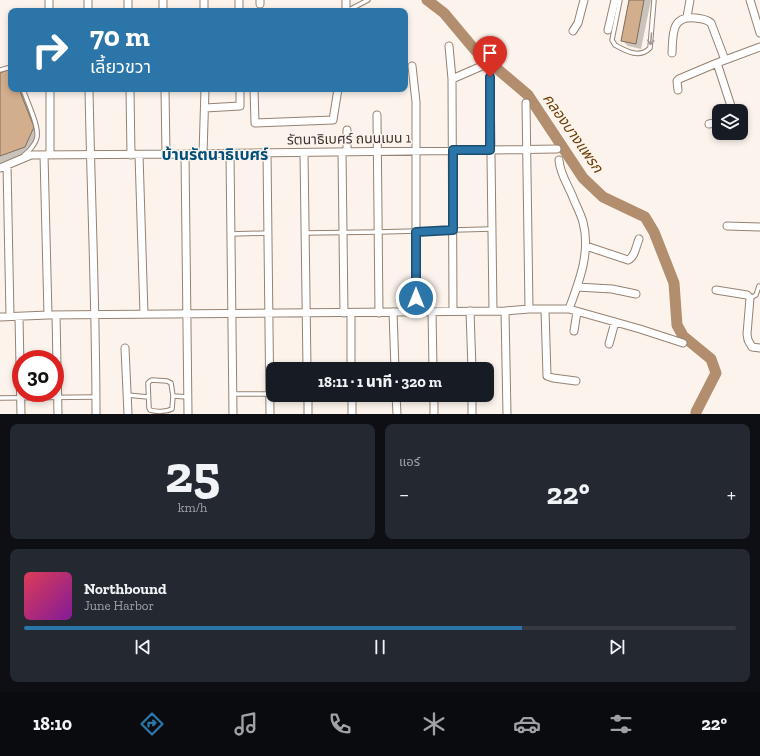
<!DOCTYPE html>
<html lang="th">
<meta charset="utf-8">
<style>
:root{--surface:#171b24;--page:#242831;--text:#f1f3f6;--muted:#9ea1a6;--line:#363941;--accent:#2b75a9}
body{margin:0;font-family:"Zilla Slab","Noto Sans Thai",serif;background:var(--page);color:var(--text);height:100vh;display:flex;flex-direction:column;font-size:15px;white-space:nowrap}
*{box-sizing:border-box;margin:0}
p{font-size:13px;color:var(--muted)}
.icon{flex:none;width:22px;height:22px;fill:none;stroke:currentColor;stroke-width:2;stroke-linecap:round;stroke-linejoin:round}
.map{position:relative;height:414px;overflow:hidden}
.sheet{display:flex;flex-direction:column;gap:10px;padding:10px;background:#0d0f14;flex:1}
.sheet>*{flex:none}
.banner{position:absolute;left:8px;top:8px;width:400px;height:84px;border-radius:8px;box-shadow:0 2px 6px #0003;background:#2b75a9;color:#fff;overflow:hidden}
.tools{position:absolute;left:712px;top:104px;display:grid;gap:8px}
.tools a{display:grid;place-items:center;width:36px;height:36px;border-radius:8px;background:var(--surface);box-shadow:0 2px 6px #0003;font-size:20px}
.speed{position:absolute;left:12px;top:350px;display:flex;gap:8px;font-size:20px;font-weight:700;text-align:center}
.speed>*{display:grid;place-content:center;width:52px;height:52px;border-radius:50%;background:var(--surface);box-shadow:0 2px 6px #0003;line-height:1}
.speed .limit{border:6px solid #d22;background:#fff;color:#111}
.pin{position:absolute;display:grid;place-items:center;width:34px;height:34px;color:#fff;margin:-41px -17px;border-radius:50% 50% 50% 0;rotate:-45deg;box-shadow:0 0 4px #0007}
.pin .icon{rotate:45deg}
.me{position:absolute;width:44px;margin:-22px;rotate:0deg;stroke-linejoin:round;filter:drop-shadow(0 0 3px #0008)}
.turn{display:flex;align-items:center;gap:14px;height:84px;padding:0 16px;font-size:18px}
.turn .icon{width:52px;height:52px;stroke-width:2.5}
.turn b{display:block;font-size:28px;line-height:34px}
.big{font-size:30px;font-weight:800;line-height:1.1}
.sheet .tile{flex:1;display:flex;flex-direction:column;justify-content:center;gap:6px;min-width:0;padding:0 14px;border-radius:8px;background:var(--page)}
.sheet .dial{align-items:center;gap:0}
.dial b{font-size:52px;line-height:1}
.song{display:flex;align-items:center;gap:12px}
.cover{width:48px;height:48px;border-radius:6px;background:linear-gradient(135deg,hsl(350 70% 55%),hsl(290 70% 35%))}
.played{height:4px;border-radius:2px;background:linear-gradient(90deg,var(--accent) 70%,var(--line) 70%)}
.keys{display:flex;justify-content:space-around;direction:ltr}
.heat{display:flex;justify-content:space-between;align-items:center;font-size:22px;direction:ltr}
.sheet .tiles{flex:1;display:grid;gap:10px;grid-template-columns:1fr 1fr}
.tile:last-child{grid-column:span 2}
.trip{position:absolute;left:266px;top:362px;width:228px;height:40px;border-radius:8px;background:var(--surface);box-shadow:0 2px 6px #0003;font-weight:800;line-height:40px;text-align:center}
.tab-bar{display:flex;height:64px;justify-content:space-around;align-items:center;background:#090b0e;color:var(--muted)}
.tab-bar .icon{width:28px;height:28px}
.tab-bar .on{color:var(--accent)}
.tab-bar b{font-size:18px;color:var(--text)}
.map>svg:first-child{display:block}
.shadow{fill:#0003}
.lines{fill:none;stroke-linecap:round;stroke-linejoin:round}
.river{stroke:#b28e6f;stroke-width:11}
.building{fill:#d3ae8d;stroke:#7e6c5d}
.lane-casing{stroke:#958272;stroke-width:5.5}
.street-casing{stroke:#958272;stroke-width:9}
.lane{stroke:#fff;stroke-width:3.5}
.street{stroke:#fff;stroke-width:7}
.oneway{stroke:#9e9a96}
.route-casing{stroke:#1c4c6e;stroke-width:10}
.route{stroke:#2b75a9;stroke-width:7}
.labels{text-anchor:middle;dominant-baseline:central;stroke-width:3;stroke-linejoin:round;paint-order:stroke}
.street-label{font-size:14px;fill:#3c342d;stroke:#fcf4ec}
.water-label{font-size:15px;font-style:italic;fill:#6d3e03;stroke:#fcf4ec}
.quarter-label{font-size:16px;font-weight:bold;fill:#004f7c;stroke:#fcf4ec}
</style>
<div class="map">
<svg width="760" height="414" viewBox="0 0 760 414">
<rect width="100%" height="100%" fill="#fcf4ec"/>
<path class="shadow" d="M630 0H651L641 49 628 46 622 40Z
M11 73V89H22L39 133 31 152 0 163V74Z"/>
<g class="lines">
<path class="river" d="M427 0 444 13 475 50 528 95 583 178 603 197 645 217 654 232 674 283 677 325 683 336 711 359 716 373 696 412V414"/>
</g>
<path class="building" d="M629 0H644L636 44 621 41Z
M7 70 11 72V89H19L34 127 25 147 0 156V73Z"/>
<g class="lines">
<g class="lane-casing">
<path id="lane" d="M620 0 612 40 615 45C626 51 639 59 650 48L654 0
M347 11 368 0
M0 70 11 67
M23 89C27 102 39 125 37 137 36 143 29 152 24 155
M305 233 379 232 491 229
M231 234 268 233
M750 298 756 295 759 286
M152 380 167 381 171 383 173 396 172 409C166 412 156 412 150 410L149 408 148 383 150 381Z
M233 394H270
M127 395 148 397
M173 396 188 397
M0 398 96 397"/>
</g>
<g class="street-casing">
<path id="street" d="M49 0V11
M88 0V11
M128 0V11
M163 0V11
M204 0V11
M239 0V11
M750 0 760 33
M260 4V0
M346 11V0
M687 17 690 0
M608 30 615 0
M573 31 578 23 584 0
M449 46 452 79
M672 53C673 34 671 15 696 18 702 19 707 19 711 23L725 60
M412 66 416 102V312
M490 77 493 311
M50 89V155
M89 89C91 197 96 306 96 414
M130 89 131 155
M165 89 166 154
M254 89 255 123 333 120 338 89
M678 90 677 81 679 79 717 63
M526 103 529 309
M205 108 240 106V89
M731 111 732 109 717 63 760 47
M377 115 379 313
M709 124 719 122
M342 152 344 313
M347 152V130
M267 153 270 414
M304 153 307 369
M185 154 188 414
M203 154 205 89
M230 154 233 414
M44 155 48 315
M139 155 144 314
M7 165 10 316
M0 168 31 155 185 154 557 149
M727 226 760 227
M586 246 628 260C635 257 636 246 639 239
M577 287 612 289 636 294
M716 290 747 295 750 298 747 334 748 340 752 347 760 348
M569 309 640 329 683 343
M545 310 547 376 553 378 576 381
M453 311 452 79 482 66
M470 311 472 369
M505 311 507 414
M393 312 395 369
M432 312 433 369
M351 313V369
M56 315 58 414
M0 317 48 315 505 311 529 309H569C579 282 591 252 583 222 581 215 577 207 574 200 569 186 560 175 559 160
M19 317 21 414
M574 331 577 312
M609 344 615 322
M125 348 128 414
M308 395V414
M352 395V414
M396 395 397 414
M434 395V414
M472 395V414"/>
</g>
<use href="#lane" class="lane"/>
<use href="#street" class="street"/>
</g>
<defs><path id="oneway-shaft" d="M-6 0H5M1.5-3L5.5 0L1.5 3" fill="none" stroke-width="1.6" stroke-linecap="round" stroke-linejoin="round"/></defs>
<use class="oneway" href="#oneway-shaft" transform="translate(651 39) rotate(95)"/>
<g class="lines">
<g class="route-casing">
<path id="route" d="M416 298V232L453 230V150H490V77"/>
</g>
<use href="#route" class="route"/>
</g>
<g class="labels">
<g class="street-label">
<text transform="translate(349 139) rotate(-1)">รัตนาธิเบศร์ ถนนเมน 1</text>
</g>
<g class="water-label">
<text transform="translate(573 133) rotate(55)">คลองบางแพรก</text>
</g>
<g class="quarter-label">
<text x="215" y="154">บ้านรัตนาธิเบศร์</text>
</g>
</g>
</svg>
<div class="tools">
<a><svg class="icon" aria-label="layers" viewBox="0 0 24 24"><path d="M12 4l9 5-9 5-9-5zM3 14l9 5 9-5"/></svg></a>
</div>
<div class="speed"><div class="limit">30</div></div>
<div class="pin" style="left:490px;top:77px;background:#d93025"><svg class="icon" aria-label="arrive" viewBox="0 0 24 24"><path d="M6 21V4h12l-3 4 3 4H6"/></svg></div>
<svg class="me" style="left:416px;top:298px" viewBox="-20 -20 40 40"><circle r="17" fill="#2b75a9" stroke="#fff" stroke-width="3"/><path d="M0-11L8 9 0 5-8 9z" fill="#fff"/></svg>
<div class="trip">18:11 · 1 นาที · 320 m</div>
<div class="banner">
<div class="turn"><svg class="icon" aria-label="right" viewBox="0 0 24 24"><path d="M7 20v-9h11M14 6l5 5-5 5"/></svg><div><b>70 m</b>เลี้ยวขวา</div></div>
</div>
</div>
<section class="sheet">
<div class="tiles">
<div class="tile dial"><b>25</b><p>km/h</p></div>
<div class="tile"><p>แอร์</p>
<div class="heat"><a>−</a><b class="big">22°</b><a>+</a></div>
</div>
<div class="tile">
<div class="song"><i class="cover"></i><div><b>Northbound</b><p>June Harbor</p></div></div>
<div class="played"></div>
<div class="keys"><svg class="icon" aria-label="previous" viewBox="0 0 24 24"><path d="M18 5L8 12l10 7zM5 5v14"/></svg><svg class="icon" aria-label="pause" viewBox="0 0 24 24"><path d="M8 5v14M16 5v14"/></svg><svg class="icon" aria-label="next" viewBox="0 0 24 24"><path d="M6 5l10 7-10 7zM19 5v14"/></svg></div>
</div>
</div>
</section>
<nav class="tab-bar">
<b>18:10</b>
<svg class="icon on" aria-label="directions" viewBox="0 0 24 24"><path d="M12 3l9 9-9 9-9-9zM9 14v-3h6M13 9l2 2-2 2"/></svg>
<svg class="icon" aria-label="music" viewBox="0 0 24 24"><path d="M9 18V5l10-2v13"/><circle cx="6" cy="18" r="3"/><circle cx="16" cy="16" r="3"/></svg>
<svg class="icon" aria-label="phone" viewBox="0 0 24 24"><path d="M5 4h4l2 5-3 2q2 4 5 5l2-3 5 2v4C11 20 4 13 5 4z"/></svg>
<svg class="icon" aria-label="climate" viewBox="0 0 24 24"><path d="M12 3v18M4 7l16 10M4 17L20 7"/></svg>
<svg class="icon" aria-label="car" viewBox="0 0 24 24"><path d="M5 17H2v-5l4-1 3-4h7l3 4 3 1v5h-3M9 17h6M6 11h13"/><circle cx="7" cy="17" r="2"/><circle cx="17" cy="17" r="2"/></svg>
<svg class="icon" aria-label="filters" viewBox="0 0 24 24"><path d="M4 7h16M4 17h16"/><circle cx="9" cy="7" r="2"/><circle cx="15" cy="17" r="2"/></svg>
<b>22°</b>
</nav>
